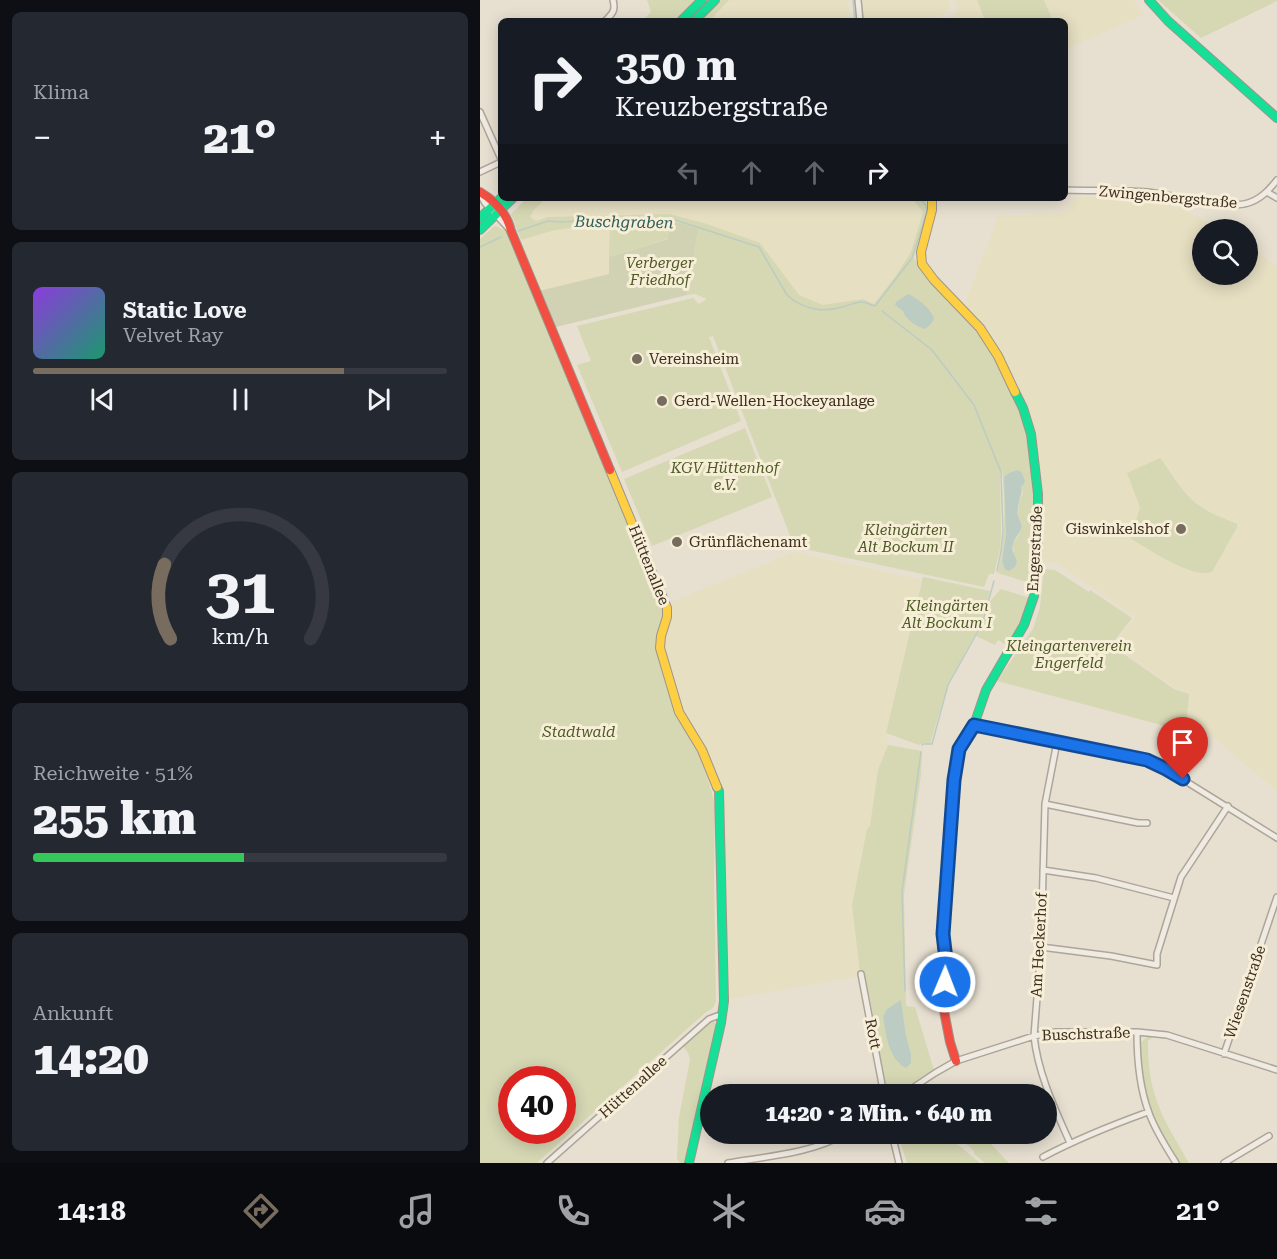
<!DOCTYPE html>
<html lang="de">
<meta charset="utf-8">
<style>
:root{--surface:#171b24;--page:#242831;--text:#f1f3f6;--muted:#9ea1a6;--line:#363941;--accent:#786c5e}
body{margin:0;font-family:"Roboto Serif",serif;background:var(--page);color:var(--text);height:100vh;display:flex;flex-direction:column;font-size:22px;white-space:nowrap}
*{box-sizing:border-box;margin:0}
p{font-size:20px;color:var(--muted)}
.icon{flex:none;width:33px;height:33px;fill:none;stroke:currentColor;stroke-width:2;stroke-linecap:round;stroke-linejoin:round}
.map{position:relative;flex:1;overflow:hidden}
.side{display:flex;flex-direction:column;gap:12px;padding:12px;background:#0d0f14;width:480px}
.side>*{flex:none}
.guide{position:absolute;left:18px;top:18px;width:570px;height:183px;border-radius:9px;box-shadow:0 3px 15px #0003;background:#171b24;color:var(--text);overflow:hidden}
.fabs{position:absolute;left:712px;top:219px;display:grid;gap:12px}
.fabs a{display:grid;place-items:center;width:66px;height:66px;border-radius:50%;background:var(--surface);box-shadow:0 3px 15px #0003;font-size:30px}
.speed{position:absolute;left:18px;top:1066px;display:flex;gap:12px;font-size:30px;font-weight:700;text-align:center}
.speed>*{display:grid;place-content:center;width:78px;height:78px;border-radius:50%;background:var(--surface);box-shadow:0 3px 15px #0003;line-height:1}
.speed .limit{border:9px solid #d22;background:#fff;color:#111}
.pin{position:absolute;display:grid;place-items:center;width:51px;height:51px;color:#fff;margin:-62px -26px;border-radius:50% 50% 50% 0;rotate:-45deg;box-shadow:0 0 6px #0007}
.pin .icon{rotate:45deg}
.me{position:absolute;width:66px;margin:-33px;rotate:1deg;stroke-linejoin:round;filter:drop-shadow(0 0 4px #0008)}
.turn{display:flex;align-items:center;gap:21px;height:126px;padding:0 18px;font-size:27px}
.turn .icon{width:78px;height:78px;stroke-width:2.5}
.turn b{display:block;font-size:42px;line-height:51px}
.lanes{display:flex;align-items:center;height:57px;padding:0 18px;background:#0003;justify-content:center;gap:30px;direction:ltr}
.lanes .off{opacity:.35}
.big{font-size:45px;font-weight:800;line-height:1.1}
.side .widget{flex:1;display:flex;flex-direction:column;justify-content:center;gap:9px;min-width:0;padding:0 21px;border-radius:9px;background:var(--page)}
.side .dial{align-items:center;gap:0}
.dial svg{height:156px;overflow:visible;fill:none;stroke:var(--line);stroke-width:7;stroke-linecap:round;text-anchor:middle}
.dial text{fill:var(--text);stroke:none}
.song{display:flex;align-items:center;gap:18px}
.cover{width:72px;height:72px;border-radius:9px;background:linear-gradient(135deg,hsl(270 70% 55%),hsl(160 70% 35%))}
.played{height:6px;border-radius:3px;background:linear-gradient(90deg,var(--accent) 75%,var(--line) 75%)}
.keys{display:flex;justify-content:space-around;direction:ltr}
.heat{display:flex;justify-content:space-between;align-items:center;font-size:33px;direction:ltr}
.charge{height:9px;border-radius:4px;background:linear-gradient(90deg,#34c759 51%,var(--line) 0)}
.trip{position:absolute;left:220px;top:1084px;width:357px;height:60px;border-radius:30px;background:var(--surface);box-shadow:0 3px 15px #0003;font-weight:800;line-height:60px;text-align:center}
.tab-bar{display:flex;height:96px;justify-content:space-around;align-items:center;background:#090b0e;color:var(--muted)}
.tab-bar .icon{width:42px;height:42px}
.tab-bar .selected{color:var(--accent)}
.tab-bar b{font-size:27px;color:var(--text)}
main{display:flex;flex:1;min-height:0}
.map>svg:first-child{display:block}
.farmland{fill:#e6dfc2}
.green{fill:#d6d7b3;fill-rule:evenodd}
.cemetery{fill:#d1d1b3}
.water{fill:#bcccc2}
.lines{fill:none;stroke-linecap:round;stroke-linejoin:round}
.stream{stroke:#bcccc2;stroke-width:1.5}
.street-casing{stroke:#ada599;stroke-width:8}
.fast-casing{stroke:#9c958a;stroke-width:10}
.slow-casing{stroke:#9c958a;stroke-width:10}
.jam-casing{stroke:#9c958a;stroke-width:10}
.street{stroke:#efebe3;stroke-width:5}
.fast{stroke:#16e098;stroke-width:8}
.slow{stroke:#ffcf43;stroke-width:8}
.jam{stroke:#f24e42;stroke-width:8}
.route-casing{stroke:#114b97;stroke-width:15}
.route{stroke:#1a73e8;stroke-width:10}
.poi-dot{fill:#786c5e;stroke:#f7eed8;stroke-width:2}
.labels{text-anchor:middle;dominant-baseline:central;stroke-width:6;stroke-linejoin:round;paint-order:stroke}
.street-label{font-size:15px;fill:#3d2e20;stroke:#f7eed8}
.park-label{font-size:15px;font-style:italic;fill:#4d5a26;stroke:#f7eed8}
.poi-label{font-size:15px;fill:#3d2e20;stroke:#f7eed8;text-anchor:start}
.water-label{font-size:16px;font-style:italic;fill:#2f5d5a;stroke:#f7eed8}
</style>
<main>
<section class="side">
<div class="widget"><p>Klima</p>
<div class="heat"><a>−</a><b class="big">21°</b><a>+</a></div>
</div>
<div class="widget">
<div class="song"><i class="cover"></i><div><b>Static Love</b><p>Velvet Ray</p></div></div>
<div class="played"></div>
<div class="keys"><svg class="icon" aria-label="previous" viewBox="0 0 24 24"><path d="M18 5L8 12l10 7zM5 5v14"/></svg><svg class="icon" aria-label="pause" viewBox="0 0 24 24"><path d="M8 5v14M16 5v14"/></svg><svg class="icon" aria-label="next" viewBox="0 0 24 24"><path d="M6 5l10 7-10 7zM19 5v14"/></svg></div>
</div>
<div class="widget dial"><svg viewBox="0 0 100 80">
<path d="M14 69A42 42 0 1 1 86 69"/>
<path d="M14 69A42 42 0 0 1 11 31" stroke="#786c5e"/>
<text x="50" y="56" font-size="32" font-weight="700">31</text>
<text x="50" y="72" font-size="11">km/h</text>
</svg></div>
<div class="widget"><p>Reichweite · 51%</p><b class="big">255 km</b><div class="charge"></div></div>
<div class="widget"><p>Ankunft</p><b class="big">14:20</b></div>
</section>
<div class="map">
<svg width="797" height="1163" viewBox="0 0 797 1163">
<rect width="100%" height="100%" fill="#e7e0d1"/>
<path class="farmland" d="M249 0H368L370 21H229Z
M380 0H469L470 9 467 13 446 21H382Z
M475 0H496L505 21H468L473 18 476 12 477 7Z
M564 0H654L663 15 591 47 586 51 585 21H573Z
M596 197H651L682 201 733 224 741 229 723 230V274H768V246L797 266V791L707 716 709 694 694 687 633 645 655 617 577 563 560 562 562 493 556 442 544 407 519 352 503 326 484 307 518 216 584 213Z
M66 198H432L443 212 431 252 415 277 394 304 382 299 343 306 319 295 281 244 224 223 189 214 68 217 56 221 50 217 53 211Z
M130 223 129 274 59 291 41 240 75 230Z
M314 552 442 580 443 577 406 733 408 745 398 770 390 826 387 829 372 905 381 976 249 999 247 997 242 801 245 800 244 787H236L217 747 202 724 177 639 183 605Z"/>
<path class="green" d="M167 0H249L229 21H162L171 12Z
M497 0H564L573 21H505Z
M678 0H797V1L721 38Z
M47 198H66L53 211 50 217 56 221 68 217 189 214 224 223 280 243 319 295 343 305 383 299 394 304 415 277 431 252 443 212 432 198H445L448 208 434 258 443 271 501 333 533 390 549 433 556 501 553 584 518 573C525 540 526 505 522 471L520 473 521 533 520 549 514 574H509L504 587 320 548 314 546 233 336 229 337 261 421 142 472 97 365 111 361 97 326 213 298 219 304 227 299 215 294 207 295 218 229 129 257 130 223 75 230 41 240 31 214ZM542 473 541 487 543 493 539 502V509L537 513 542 526 539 535 532 545 534 552 529 571 525 570 522 561 526 533Z
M16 226 28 232 186 613 177 638 198 716 217 747 231 789 235 805 234 875 236 1001 233 1008 226 1012 57 1163H0V239L13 227ZM32 1080H82V1131H32Z
M265 428 292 497 172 546 144 479Z
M680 458C693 475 704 497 723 508 733 515 746 519 757 524V527L732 572C712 579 669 549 651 539L660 507 647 473Z
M564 569 575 570 609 592 610 590 652 618 631 645 694 689 709 694 707 716 700 730 517 681 553 629 560 607Z
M443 577 510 591 501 624 468 684 450 744 443 743 439 745 406 733Z
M521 589 550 598 542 625 530 647 518 640 515 645 496 636 502 625 511 600Z
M408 745 442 751 441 775 424 894 426 1006 435 1007 454 1070 444 1075 416 1095H407L390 998 382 973H380L372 905 387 829 390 826 398 770ZM421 1001 426 1035 431 1054 419 1064 411 1051 403 1016 407 1009Z
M232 1020 234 1021 236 1024 204 1163H200L197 1159 199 1117 210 1059 208 1053 202 1045 229 1021Z
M668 1036 672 1038 668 1041C668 1058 669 1076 674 1092 681 1118 696 1140 709 1163H699L672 1118 663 1092 659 1044Z
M418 1134H465L500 1163H427Z
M476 1134H505L509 1142 529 1163H505L494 1154V1151Z"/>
<path class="cemetery" d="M191 221 218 229 207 295 76 327 72 324 59 291 129 274V257L188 239Z"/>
<path class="water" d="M428 294C437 298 452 309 454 319L450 325 445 329C437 327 425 319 423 311L415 305 416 302Z
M538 470 542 473 545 482 541 487C543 494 540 495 539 502 538 506 539 508 537 513L542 526C541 533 535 537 533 544 529 555 546 562 529 571L525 570 522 561 526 533 524 477 529 473Z
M421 1000 426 1035 431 1054V1063L426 1068C408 1059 406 1034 403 1016L407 1009Z"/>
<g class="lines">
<path class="stream" d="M373 0 375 21
M38 231 68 221 81 222 128 219H192L279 247 307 295C322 309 342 313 362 307 368 306 375 302 381 302 386 302 391 305 395 306L432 258 447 211 445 204 439 198
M0 247 21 237
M402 311 452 350 494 405 521 472 523 531 521 551 517 571
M442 745 443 744H452L468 685 502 624 514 581
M425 991 422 892 441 752"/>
<g class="street-casing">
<path id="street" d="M378 0 380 21
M125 21C132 14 136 11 133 0
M0 112 21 159
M0 172 21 162
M585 190C612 191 641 190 668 192 694 195 746 210 768 203 781 199 789 190 797 180
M787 192 797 198
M0 194 5 203 31 231
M494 725 667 760 686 769 797 838
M577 742 565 804 561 947 554 1036C558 1074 575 1109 590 1143
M565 804 658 823H667
M563 870 616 878 694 898
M561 947 631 956 677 965V954L701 877 748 806
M381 974 404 1095
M657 1032C657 1060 659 1087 669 1113 675 1130 686 1147 696 1163
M744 1054 797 897
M422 1095 455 1073 476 1061 554 1036 576 1032H657L687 1035 797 1070
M412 1134 419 1163
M563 1157C597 1139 632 1125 668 1112
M67 1163 229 1019 237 1016 242 1017
M248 1163C282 1157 335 1153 364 1134
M744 1163 789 1136"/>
</g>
<g class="fast-casing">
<path id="fast" d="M669 0 688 21 797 118
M201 21 222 0
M214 21 235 0
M0 218 21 198
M0 230 33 198
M465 978 466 960 463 934 474 780 479 749 494 725 506 690 544 625 554 596 558 548V494L551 434 543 408 535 392
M209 1163 241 1023 244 1001 239 791 237 787"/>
</g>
<g class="slow-casing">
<path id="slow" d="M452 198V210L441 252 442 264 454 280 500 328 518 356 535 392
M130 470 187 608V617L181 636 180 648 199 712 222 750 237 787"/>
</g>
<g class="jam-casing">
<path id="jam" d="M0 192C15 201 27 213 31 231L130 470
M465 978 464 1011 470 1042 476 1061"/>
</g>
<use href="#street" class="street"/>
<use href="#fast" class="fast"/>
<use href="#slow" class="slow"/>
<use href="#jam" class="jam"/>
</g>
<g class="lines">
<g class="route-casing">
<path id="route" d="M465 982 466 960 463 934 474 780 479 749 494 725 667 760 686 769 703 779"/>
</g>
<use href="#route" class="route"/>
</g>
<g class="poi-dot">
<circle cx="157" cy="359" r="6"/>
<circle cx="182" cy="401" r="6"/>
<circle cx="701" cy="529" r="6"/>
<circle cx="197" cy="542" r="6"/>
</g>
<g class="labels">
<g class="street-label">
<text transform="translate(688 197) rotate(5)">Zwingenbergstraße</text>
<text transform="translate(555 549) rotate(-87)">Engerstraße</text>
<text transform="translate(169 565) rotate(68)">Hüttenallee</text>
<text transform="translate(559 945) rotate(-87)">Am Heckerhof</text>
<text transform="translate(765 992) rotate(-71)">Wiesenstraße</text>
<text transform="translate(393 1034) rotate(79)">Rott</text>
<text transform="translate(606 1034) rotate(-2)">Buschstraße</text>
<text transform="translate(153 1087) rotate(-42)">Hüttenallee</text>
</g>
<g class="park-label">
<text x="180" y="263">Verberger<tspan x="180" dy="17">Friedhof</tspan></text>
<text x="245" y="468">KGV Hüttenhof<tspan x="245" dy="17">e.V.</tspan></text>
<text x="426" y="530">Kleingärten<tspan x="426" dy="17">Alt Bockum II</tspan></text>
<text x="467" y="606">Kleingärten<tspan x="467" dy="17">Alt Bockum I</tspan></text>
<text x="589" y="646">Kleingartenverein<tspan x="589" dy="17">Engerfeld</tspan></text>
<text x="99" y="732">Stadtwald</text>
</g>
<g class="poi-label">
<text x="169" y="359">Vereinsheim</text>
<text x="194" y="401">Gerd-Wellen-Hockeyanlage</text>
<text x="689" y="529" text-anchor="end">Giswinkelshof</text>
<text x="209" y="542">Grünflächenamt</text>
</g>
<g class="water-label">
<text transform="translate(144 222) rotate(1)">Buschgraben</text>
</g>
</g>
</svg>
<div class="fabs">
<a><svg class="icon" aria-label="search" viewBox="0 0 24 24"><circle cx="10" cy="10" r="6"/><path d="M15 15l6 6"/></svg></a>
</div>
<div class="speed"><div class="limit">40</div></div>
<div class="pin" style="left:703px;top:779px;background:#d93025"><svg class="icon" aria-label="arrive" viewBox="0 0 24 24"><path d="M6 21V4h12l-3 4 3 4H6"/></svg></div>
<svg class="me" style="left:465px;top:982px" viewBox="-20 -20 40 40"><circle r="17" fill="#1a73e8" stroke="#fff" stroke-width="3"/><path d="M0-11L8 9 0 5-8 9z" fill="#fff"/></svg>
<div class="trip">14:20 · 2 Min. · 640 m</div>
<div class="guide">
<div class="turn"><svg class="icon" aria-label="right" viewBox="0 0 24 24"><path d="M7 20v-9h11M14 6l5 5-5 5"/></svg><div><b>350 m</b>Kreuzbergstraße</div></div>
<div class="lanes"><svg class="icon off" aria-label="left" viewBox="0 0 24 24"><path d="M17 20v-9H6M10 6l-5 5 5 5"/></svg><svg class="icon off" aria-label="ahead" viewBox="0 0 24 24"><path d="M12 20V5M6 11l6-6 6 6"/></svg><svg class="icon off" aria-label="ahead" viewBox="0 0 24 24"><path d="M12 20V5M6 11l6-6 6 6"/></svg><svg class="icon" aria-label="right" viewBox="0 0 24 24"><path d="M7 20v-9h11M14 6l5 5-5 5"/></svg></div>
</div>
</div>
</main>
<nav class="tab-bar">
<b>14:18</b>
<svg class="icon selected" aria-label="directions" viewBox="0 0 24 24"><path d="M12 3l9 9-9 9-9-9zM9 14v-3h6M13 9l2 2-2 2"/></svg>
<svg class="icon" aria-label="music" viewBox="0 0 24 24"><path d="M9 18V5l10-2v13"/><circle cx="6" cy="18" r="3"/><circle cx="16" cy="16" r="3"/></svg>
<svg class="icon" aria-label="phone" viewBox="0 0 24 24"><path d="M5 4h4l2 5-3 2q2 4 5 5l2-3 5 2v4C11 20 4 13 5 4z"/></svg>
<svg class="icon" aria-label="climate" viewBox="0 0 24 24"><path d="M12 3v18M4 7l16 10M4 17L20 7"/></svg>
<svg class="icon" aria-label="car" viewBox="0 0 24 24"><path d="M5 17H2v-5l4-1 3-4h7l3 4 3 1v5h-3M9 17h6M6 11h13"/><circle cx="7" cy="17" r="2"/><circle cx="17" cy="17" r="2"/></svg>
<svg class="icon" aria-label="filters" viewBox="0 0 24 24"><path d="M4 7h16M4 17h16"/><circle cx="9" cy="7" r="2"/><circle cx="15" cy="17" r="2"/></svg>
<b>21°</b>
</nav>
